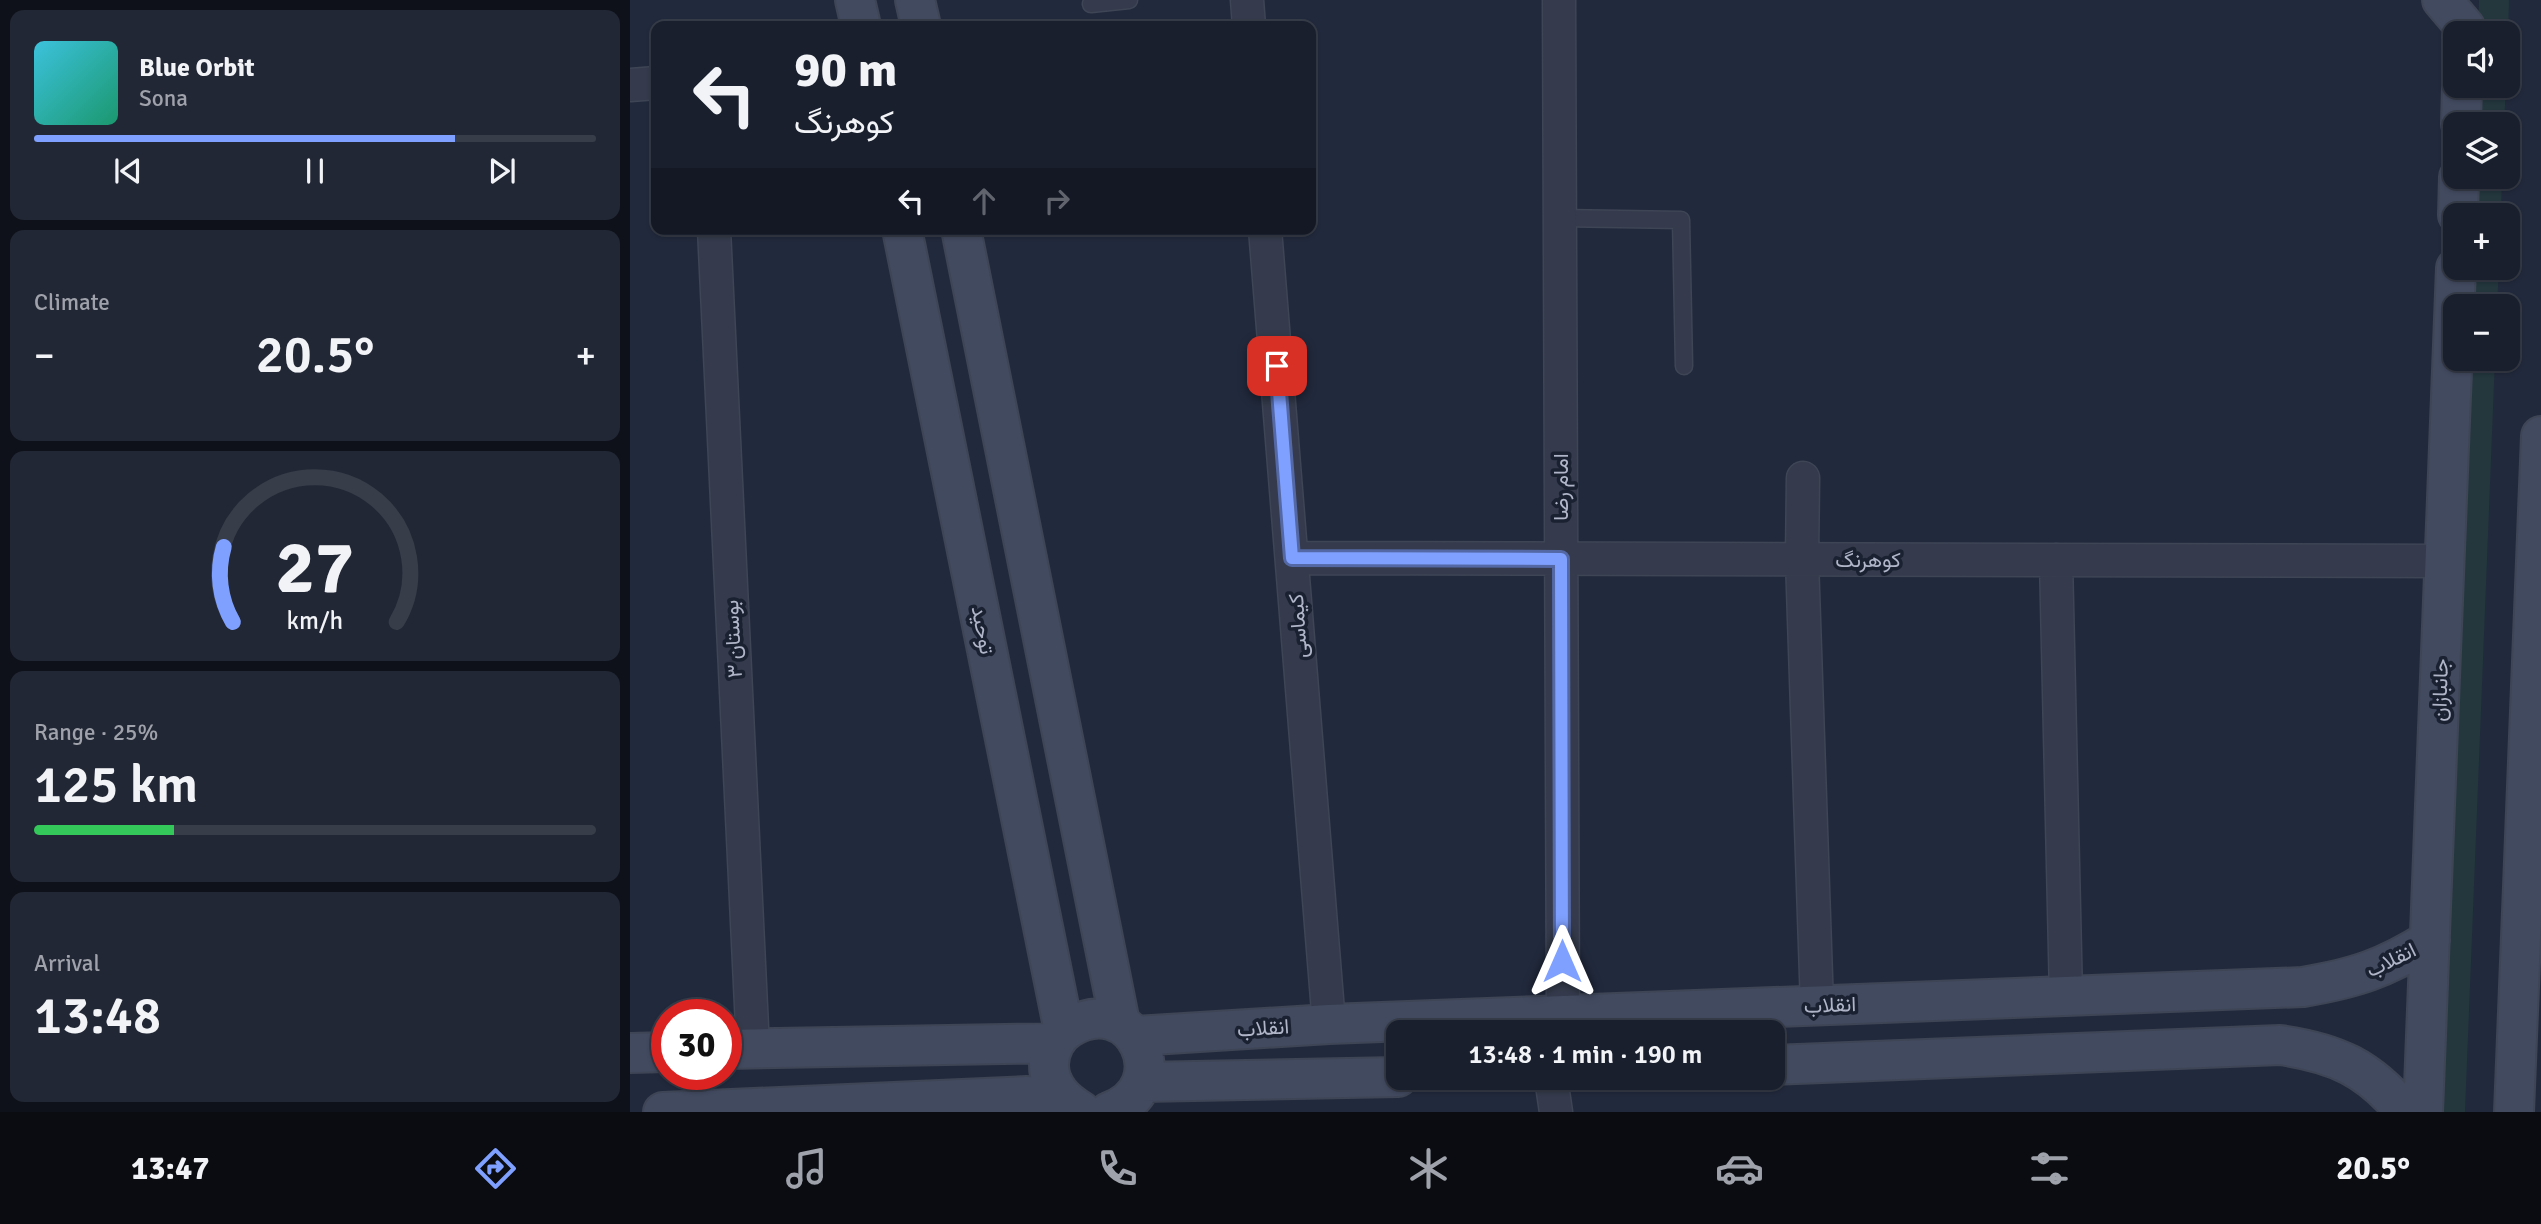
<!DOCTYPE html>
<meta charset="utf-8">
<style>
:root{--surface:#191f2d;--page:#222735;--text:#f1f3f6;--muted:#9fa2aa;--line:#373d49;--accent:#7fa0fe}
body{margin:0;font-family:Signika,Vazirmatn,sans-serif;background:var(--page);color:var(--text);height:100vh;display:flex;flex-direction:column;font-size:26px;white-space:nowrap}
*{box-sizing:border-box;margin:0}
p{font-size:23px;color:var(--muted)}
.icon{flex:none;width:38px;height:38px;fill:none;stroke:currentColor;stroke-width:2;stroke-linecap:round;stroke-linejoin:round}
.map{position:relative;flex:1;overflow:hidden}
.side{display:flex;flex-direction:column;gap:10px;padding:10px;background:#0e1119;width:630px}
.side>*{flex:none}
.hud{position:absolute;left:21px;top:21px;width:665px;height:214px;border-radius:14px;box-shadow:0 2px 5px #0004,0 0 0 2px var(--line);background:#191f2d;color:var(--text);overflow:hidden}
.fabs{position:absolute;left:1813px;top:21px;display:grid;gap:14px}
.fabs a{display:grid;place-items:center;width:77px;height:77px;border-radius:14px;background:var(--surface);box-shadow:0 2px 5px #0004,0 0 0 2px var(--line);font-size:35px}
.speed{position:absolute;left:21px;top:999px;display:flex;gap:14px;font-size:35px;font-weight:700;text-align:center}
.speed>*{display:grid;place-content:center;width:91px;height:91px;border-radius:50%;background:var(--surface);box-shadow:0 2px 5px #0004,0 0 0 2px var(--line);line-height:1}
.speed .limit{border:10px solid #d22;background:#fff;color:#111}
.pin{position:absolute;display:grid;place-items:center;width:60px;height:60px;color:#fff;margin:-30px;border-radius:14px;box-shadow:0 4px 10px #0006}
.me{position:absolute;width:77px;margin:-38px;rotate:0deg;stroke-linejoin:round;filter:drop-shadow(0 0 5px #0008)}
.turn{display:flex;align-items:center;gap:24px;height:147px;padding:0 28px;font-size:32px}
.turn .icon{width:91px;height:91px;stroke-width:2.5}
.turn b{display:block;font-size:49px;line-height:60px}
.lanes{display:flex;align-items:center;height:66px;padding:0 28px;background:#0003;justify-content:center;gap:35px;direction:ltr}
.lanes .off{opacity:.35}
.big{font-size:52px;font-weight:600;line-height:1.1}
.side .tile{flex:1;display:flex;flex-direction:column;justify-content:center;gap:10px;min-width:0;padding:0 24px;border-radius:14px;background:var(--page)}
.side .dial{align-items:center;gap:0}
.dial svg{height:182px;overflow:visible;fill:none;stroke:var(--line);stroke-width:7;stroke-linecap:round;text-anchor:middle}
.dial text{fill:var(--text);stroke:none}
.song{display:flex;align-items:center;gap:21px}
.cover{width:84px;height:84px;border-radius:10px;background:linear-gradient(135deg,hsl(190 70% 55%),hsl(160 70% 35%))}
.played{height:7px;border-radius:4px;background:linear-gradient(90deg,var(--accent) 75%,var(--line) 75%)}
.keys{display:flex;justify-content:space-around;direction:ltr}
.heat{display:flex;justify-content:space-between;align-items:center;font-size:38px;direction:ltr}
.charge{height:10px;border-radius:5px;background:linear-gradient(90deg,#34c759 25%,var(--line) 0)}
.trip{position:absolute;left:756px;top:1020px;width:399px;height:70px;border-radius:14px;background:var(--surface);box-shadow:0 2px 5px #0004,0 0 0 2px var(--line);font-weight:600;line-height:70px;text-align:center}
.tabs{display:flex;height:112px;justify-content:space-around;align-items:center;background:#0a0c12;color:var(--muted)}
.tabs .icon{width:49px;height:49px}
.tabs .current{color:var(--accent)}
.tabs b{font-size:32px;color:var(--text)}
main{display:flex;flex:1;min-height:0}
.map>svg:first-child{display:block}
.green{fill:#23373d}
.lines{fill:none;stroke-linecap:round;stroke-linejoin:round}
.lane-casing{stroke:#3e4555;stroke-width:19}
.street-casing{stroke:#3e4555;stroke-width:35}
.secondary-casing{stroke:#3e4555;stroke-width:42}
.lane{stroke:#353b4c;stroke-width:16}
.street{stroke:#353b4c;stroke-width:32}
.secondary{stroke:#424a60;stroke-width:38}
.route-casing{stroke:#5368a5;stroke-width:18}
.route{stroke:#7fa0fe;stroke-width:12}
.labels{text-anchor:middle;dominant-baseline:central;stroke-width:7;stroke-linejoin:round;paint-order:stroke}
.street-label{font-size:21px;fill:#b0b6c8;stroke:#1a2131}
</style>
<main>
<section class="side">
<div class="tile">
<div class="song"><i class="cover"></i><div><b>Blue Orbit</b><p>Sona</p></div></div>
<div class="played"></div>
<div class="keys"><svg class="icon" aria-label="previous" viewBox="0 0 24 24"><path d="M18 5L8 12l10 7zM5 5v14"/></svg><svg class="icon" aria-label="pause" viewBox="0 0 24 24"><path d="M8 5v14M16 5v14"/></svg><svg class="icon" aria-label="next" viewBox="0 0 24 24"><path d="M6 5l10 7-10 7zM19 5v14"/></svg></div>
</div>
<div class="tile"><p>Climate</p>
<div class="heat"><a>−</a><b class="big">20.5°</b><a>+</a></div>
</div>
<div class="tile dial"><svg viewBox="0 0 100 80">
<path d="M14 69A42 42 0 1 1 86 69"/>
<path d="M14 69A42 42 0 0 1 10 36" stroke="#7fa0fe"/>
<text x="50" y="56" font-size="32" font-weight="700">27</text>
<text x="50" y="72" font-size="11">km/h</text>
</svg></div>
<div class="tile"><p>Range · 25%</p><b class="big">125 km</b><div class="charge"></div></div>
<div class="tile"><p>Arrival</p><b class="big">13:48</b></div>
</section>
<div class="map">
<svg width="1911" height="1112" viewBox="0 0 1911 1112">
<rect width="100%" height="100%" fill="#21293c"/>
<path class="green" d="M1849 0H1879L1878 38V33H1848Z
M1846 86H1876L1874 124H1844Z
M1842 177H1872L1871 215H1841Z
M1839 268H1869L1867 306H1837Z
M1835 359H1865L1835 1112H1806Z"/>
<g class="lines">
<g class="lane-casing">
<path id="lane" d="M461 4 499 0
M929 218 1051 220 1054 366"/>
</g>
<g class="street-casing">
<path id="street" d="M617 0 619 26
M929 0 933 1015
M0 85 26 83
M84 229 123 1048
M635 229 699 1024
M1173 478 1172 560 1187 1006
M662 558 1815 561
M1426 560 1436 996
M921 1078 926 1112"/>
</g>
<g class="secondary-casing">
<path id="secondary" d="M225 0 231 26
M285 0 291 26
M1812 0 1835 27
M1831 124 1832 86
M1828 215 1829 177
M272 229 434 1031
M331 229 490 1023
M506 1036 699 1024 1673 987C1725 978 1754 969 1800 940
M96 1049 424 1043
M0 1053 37 1052
M1143 1065 1650 1045C1706 1053 1739 1068 1775 1112
M512 1082 768 1077
M451 1111C434 1101 419 1087 419 1065 419 1050 427 1035 439 1028 503 988 550 1086 479 1112
M33 1112 397 1096 435 1102
M1793 1112 1826 268
M1884 1112 1911 436"/>
</g>
<use href="#lane" class="lane"/>
<use href="#street" class="street"/>
<use href="#secondary" class="secondary"/>
</g>
<g class="lines">
<g class="route-casing">
<path id="route" d="M647 366 662 558 931 559 932 961"/>
</g>
<use href="#route" class="route"/>
</g>
<g class="labels">
<g class="street-label">
<text transform="translate(931 487) rotate(-90)">امام رضا</text>
<text x="1238" y="560">کوهرنگ</text>
<text transform="translate(668 626) rotate(-94)">کیماسی</text>
<text transform="translate(353 630) rotate(79)">توحید</text>
<text transform="translate(103 639) rotate(-93)">بوستان ۳</text>
<text transform="translate(1810 690) rotate(-88)">جانبازان</text>
<text transform="translate(1761 960) rotate(-26)">انقلاب</text>
<text transform="translate(1200 1005) rotate(-2)">انقلاب</text>
<text transform="translate(633 1028) rotate(-4)">انقلاب</text>
</g>
</g>
</svg>
<div class="fabs">
<a><svg class="icon" aria-label="sound" viewBox="0 0 24 24"><path d="M4 9h4l5-4v14l-5-4H4zM17 9q2 3 0 6"/></svg></a>
<a><svg class="icon" aria-label="layers" viewBox="0 0 24 24"><path d="M12 4l9 5-9 5-9-5zM3 14l9 5 9-5"/></svg></a>
<a>+</a>
<a>−</a>
</div>
<div class="speed"><div class="limit">30</div></div>
<div class="pin" style="left:647px;top:366px;background:#d93025"><svg class="icon" aria-label="arrive" viewBox="0 0 24 24"><path d="M6 21V4h12l-3 4 3 4H6"/></svg></div>
<svg class="me" style="left:932px;top:961px" viewBox="-20 -20 40 40"><path d="M0-17L14 15 0 8-14 15z" fill="#7fa0fe" stroke="#fff" stroke-width="4"/></svg>
<div class="trip">13:48 · 1 min · 190 m</div>
<div class="hud">
<div class="turn"><svg class="icon" aria-label="left" viewBox="0 0 24 24"><path d="M17 20v-9H6M10 6l-5 5 5 5"/></svg><div><b>90 m</b>کوهرنگ</div></div>
<div class="lanes"><svg class="icon" aria-label="left" viewBox="0 0 24 24"><path d="M17 20v-9H6M10 6l-5 5 5 5"/></svg><svg class="icon off" aria-label="ahead" viewBox="0 0 24 24"><path d="M12 20V5M6 11l6-6 6 6"/></svg><svg class="icon off" aria-label="right" viewBox="0 0 24 24"><path d="M7 20v-9h11M14 6l5 5-5 5"/></svg></div>
</div>
</div>
</main>
<nav class="tabs">
<b>13:47</b>
<svg class="icon current" aria-label="directions" viewBox="0 0 24 24"><path d="M12 3l9 9-9 9-9-9zM9 14v-3h6M13 9l2 2-2 2"/></svg>
<svg class="icon" aria-label="music" viewBox="0 0 24 24"><path d="M9 18V5l10-2v13"/><circle cx="6" cy="18" r="3"/><circle cx="16" cy="16" r="3"/></svg>
<svg class="icon" aria-label="phone" viewBox="0 0 24 24"><path d="M5 4h4l2 5-3 2q2 4 5 5l2-3 5 2v4C11 20 4 13 5 4z"/></svg>
<svg class="icon" aria-label="climate" viewBox="0 0 24 24"><path d="M12 3v18M4 7l16 10M4 17L20 7"/></svg>
<svg class="icon" aria-label="car" viewBox="0 0 24 24"><path d="M5 17H2v-5l4-1 3-4h7l3 4 3 1v5h-3M9 17h6M6 11h13"/><circle cx="7" cy="17" r="2"/><circle cx="17" cy="17" r="2"/></svg>
<svg class="icon" aria-label="filters" viewBox="0 0 24 24"><path d="M4 7h16M4 17h16"/><circle cx="9" cy="7" r="2"/><circle cx="15" cy="17" r="2"/></svg>
<b>20.5°</b>
</nav>
